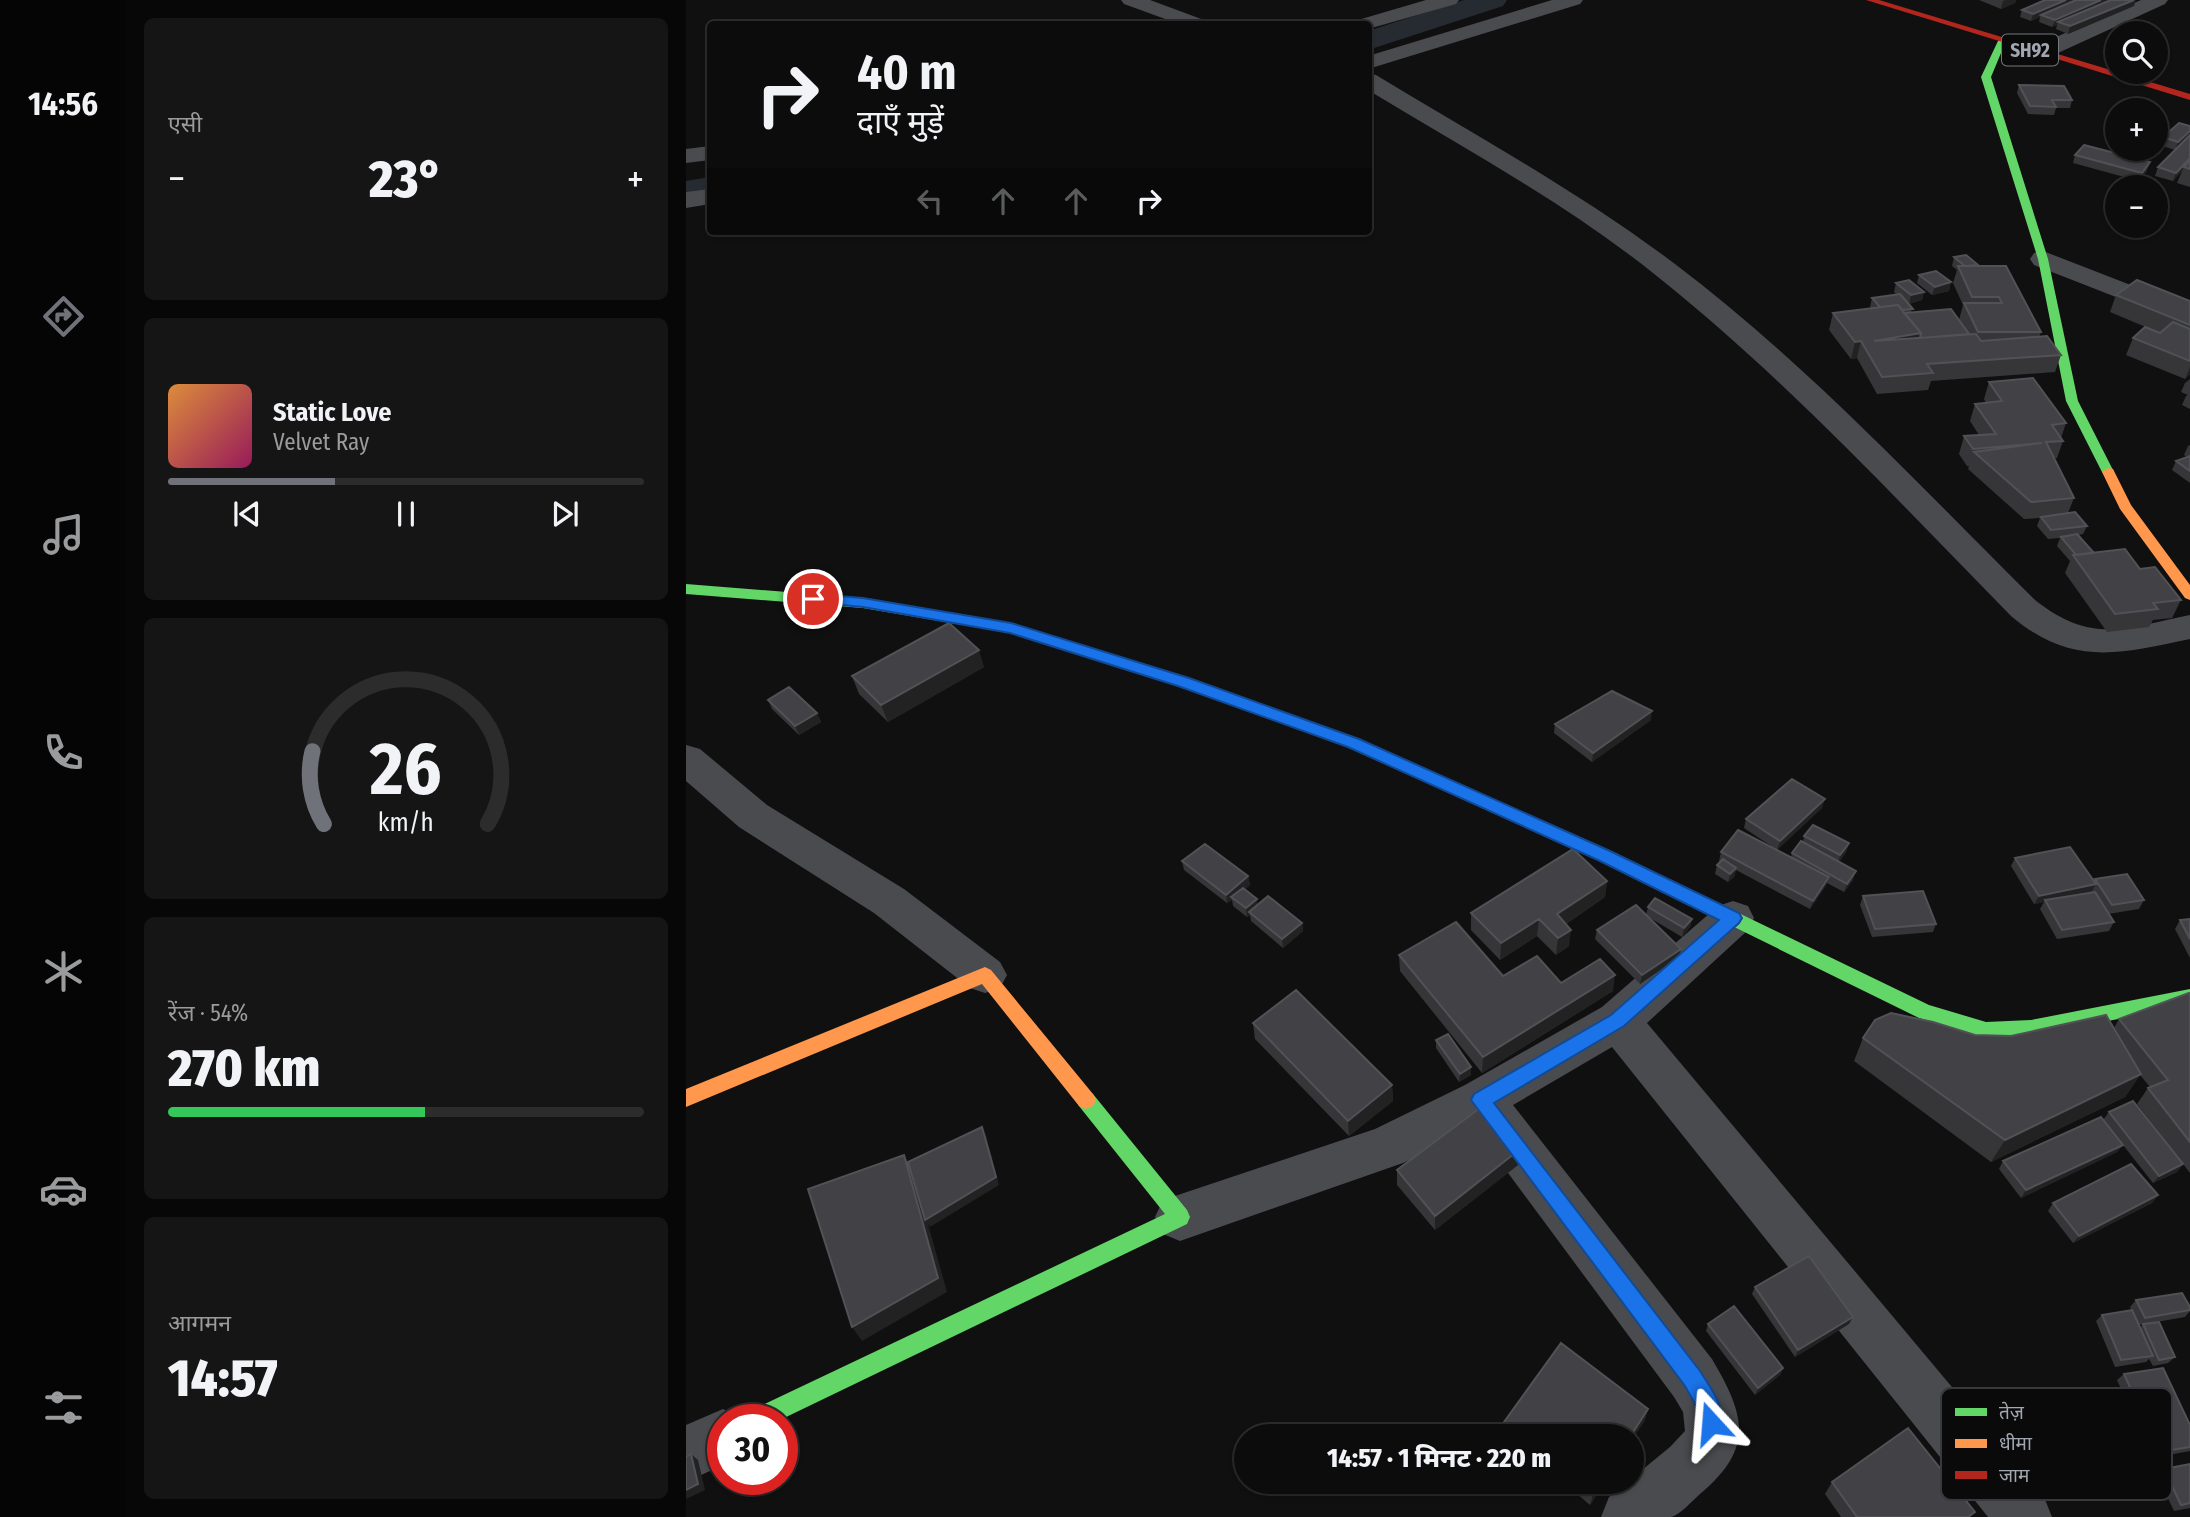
<!DOCTYPE html>
<html lang="hi">
<meta charset="utf-8">
<style>
:root{--surface:#0c0c0c;--page:#151515;--text:#f1f3f6;--muted:#9a9b9d;--line:#2c2c2d;--accent:#6f7278}
body{margin:0;font-family:"Fira Sans Condensed","Noto Sans Devanagari",sans-serif;background:var(--page);color:var(--text);height:100vh;display:flex;flex-direction:column;font-size:26px;white-space:nowrap}
*{box-sizing:border-box;margin:0}
p{font-size:23px;color:var(--muted)}
.icon{flex:none;width:38px;height:38px;fill:none;stroke:currentColor;stroke-width:2;stroke-linecap:round;stroke-linejoin:round}
.map{position:relative;flex:1;overflow:hidden}
.sheet{display:flex;flex-direction:column;gap:18px;padding:18px;background:#070707;width:560px}
.sheet>*{flex:none}
.hud{position:absolute;left:21px;top:21px;width:665px;height:214px;border-radius:7px;box-shadow:0 2px 5px #0004,0 0 0 2px var(--line);background:#0c0c0c;color:var(--text);overflow:hidden}
.buttons{position:absolute;left:1419px;top:21px;display:grid;gap:14px}
.buttons a{display:grid;place-items:center;width:63px;height:63px;border-radius:50%;background:var(--surface);box-shadow:0 2px 5px #0004,0 0 0 2px var(--line);font-size:35px}
.speed{position:absolute;left:21px;top:1404px;display:flex;gap:14px;font-size:35px;font-weight:700;text-align:center}
.speed>*{display:grid;place-content:center;width:91px;height:91px;border-radius:50%;background:var(--surface);box-shadow:0 2px 5px #0004,0 0 0 2px var(--line);line-height:1}
.speed .limit{border:10px solid #d22;background:#fff;color:#111}
.pin{position:absolute;display:grid;place-items:center;width:60px;height:60px;color:#fff;margin:-30px;border:4px solid #fff;border-radius:50%;box-shadow:0 2px 7px #0007}
.me{position:absolute;width:77px;margin:-38px;rotate:341deg;stroke-linejoin:round;filter:drop-shadow(0 0 5px #0008)}
.turn{display:flex;align-items:center;gap:24px;height:147px;padding:0 35px;font-size:32px}
.turn .icon{width:91px;height:91px;stroke-width:2.5}
.turn b{display:block;font-size:49px;line-height:60px}
.lanes{display:flex;align-items:center;height:66px;padding:0 35px;background:#0003;justify-content:center;gap:35px;direction:ltr}
.lanes .off{opacity:.35}
.big{font-size:52px;font-weight:800;line-height:1.1}
.sheet .tile{flex:1;display:flex;flex-direction:column;justify-content:center;gap:10px;min-width:0;padding:0 24px;border-radius:10px;background:var(--page)}
.sheet .dial{align-items:center;gap:0}
.dial svg{height:182px;overflow:visible;fill:none;stroke:var(--line);stroke-width:7;stroke-linecap:round;text-anchor:middle}
.dial text{fill:var(--text);stroke:none}
.song{display:flex;align-items:center;gap:21px}
.cover{width:84px;height:84px;border-radius:10px;background:linear-gradient(135deg,hsl(30 70% 55%),hsl(330 70% 35%))}
.played{height:7px;border-radius:4px;background:linear-gradient(90deg,var(--accent) 35%,var(--line) 35%)}
.keys{display:flex;justify-content:space-around;direction:ltr}
.heat{display:flex;justify-content:space-between;align-items:center;font-size:38px;direction:ltr}
.charge{height:10px;border-radius:5px;background:linear-gradient(90deg,#34c759 54%,var(--line) 0)}
.trip{position:absolute;left:548px;top:1424px;width:410px;height:70px;border-radius:35px;background:var(--surface);box-shadow:0 2px 5px #0004,0 0 0 2px var(--line);font-weight:800;line-height:70px;text-align:center}
main{display:flex;flex:1;min-height:0}
.dock{display:flex;flex-direction:column;width:126px;justify-content:space-around;align-items:center;background:#050505;color:var(--muted)}
.dock .icon{width:49px;height:49px}
.dock .on{color:var(--accent)}
.dock b{font-size:32px;color:var(--text)}
.map>svg:first-child{display:block}
.lines{fill:none;stroke-linecap:round;stroke-linejoin:round}
.canal{fill:#252b30;fill-rule:evenodd}
.street{fill:#4a4b4f;fill-rule:evenodd}
.fast{fill:#63d668;fill-rule:evenodd}
.slow{fill:#ff974d;fill-rule:evenodd}
.jam{fill:#b3261e;fill-rule:evenodd}
.wall{fill:#363639}
.shaded-wall{fill:#222223}
.building{fill:#424246;stroke:#515256;stroke-width:2}
.route{fill:#1a73e8;stroke:#114b97;stroke-width:2}
.labels{text-anchor:middle;dominant-baseline:central;stroke-width:7;stroke-linejoin:round;paint-order:stroke}
.shield{fill:#0a0a0b;stroke:#74777e;stroke-width:2}
.shield-label{font-size:19px;font-weight:bold;fill:#a2a6b0}
.key{fill:#0a0a0b;stroke:#38393d;stroke-width:2}
.key-label{font-size:19px;fill:#a2a6b0}
</style>
<main>
<nav class="dock">
<b>14:56</b>
<svg class="icon on" aria-label="directions" viewBox="0 0 24 24"><path d="M12 3l9 9-9 9-9-9zM9 14v-3h6M13 9l2 2-2 2"/></svg>
<svg class="icon" aria-label="music" viewBox="0 0 24 24"><path d="M9 18V5l10-2v13"/><circle cx="6" cy="18" r="3"/><circle cx="16" cy="16" r="3"/></svg>
<svg class="icon" aria-label="phone" viewBox="0 0 24 24"><path d="M5 4h4l2 5-3 2q2 4 5 5l2-3 5 2v4C11 20 4 13 5 4z"/></svg>
<svg class="icon" aria-label="climate" viewBox="0 0 24 24"><path d="M12 3v18M4 7l16 10M4 17L20 7"/></svg>
<svg class="icon" aria-label="car" viewBox="0 0 24 24"><path d="M5 17H2v-5l4-1 3-4h7l3 4 3 1v5h-3M9 17h6M6 11h13"/><circle cx="7" cy="17" r="2"/><circle cx="17" cy="17" r="2"/></svg>
<svg class="icon" aria-label="filters" viewBox="0 0 24 24"><path d="M4 7h16M4 17h16"/><circle cx="9" cy="7" r="2"/><circle cx="15" cy="17" r="2"/></svg>
</nav>
<section class="sheet">
<div class="tile"><p>एसी</p>
<div class="heat"><a>−</a><b class="big">23°</b><a>+</a></div>
</div>
<div class="tile">
<div class="song"><i class="cover"></i><div><b>Static Love</b><p>Velvet Ray</p></div></div>
<div class="played"></div>
<div class="keys"><svg class="icon" aria-label="previous" viewBox="0 0 24 24"><path d="M18 5L8 12l10 7zM5 5v14"/></svg><svg class="icon" aria-label="pause" viewBox="0 0 24 24"><path d="M8 5v14M16 5v14"/></svg><svg class="icon" aria-label="next" viewBox="0 0 24 24"><path d="M6 5l10 7-10 7zM19 5v14"/></svg></div>
</div>
<div class="tile dial"><svg viewBox="0 0 100 80">
<path d="M14 69A42 42 0 1 1 86 69"/>
<path d="M14 69A42 42 0 0 1 9 37" stroke="#6f7278"/>
<text x="50" y="56" font-size="32" font-weight="700">26</text>
<text x="50" y="72" font-size="11">km/h</text>
</svg></div>
<div class="tile"><p>रेंज · 54%</p><b class="big">270 km</b><div class="charge"></div></div>
<div class="tile"><p>आगमन</p><b class="big">14:57</b></div>
</section>
<div class="map">
<svg width="1504" height="1517" viewBox="0 0 1504 1517">
<rect width="100%" height="100%" fill="#101010"/>
<g class="lines">
<path class="canal" d="M778 0H821L817 6 682 50V31Z
M24 177V198L0 203V181Z"/>
<path class="street" d="M435 0H464L518 20 522 24H493L438 4Z
M740 0H773L770 4 682 29V24H668L672 20Z
M866 0H897L894 4 682 69V56Z
M1455 0H1482L1479 4 1361 58H1345L1342 53 1345 48Z
M682 73 690 75C791 136 895 193 989 264 1119 362 1234 486 1349 600 1406 645 1439 628 1504 615V639C1433 654 1385 667 1325 616 1211 500 1100 379 972 277 883 205 781 150 682 90Z
M24 146V160L0 163V149Z
M24 189V204L0 208V192Z
M1357 251 1504 308V326L1348 265 1344 259 1348 253Z
M0 745 14 749 81 805 218 889 314 962 321 975 314 988 299 993 284 988 188 913 53 827 0 781Z
M1047 901 1062 906 1068 918 1062 930 961 1023 1358 1497 1366 1517H1302L926 1047 827 1105 1026 1359C1059 1415 1069 1448 1014 1494 1006 1501 994 1515 985 1517 963 1517 937 1517 915 1517L923 1497 945 1482V1479L984 1447 999 1431 997 1412 988 1397 788 1127 717 1163 494 1241 477 1234 469 1217 477 1200 689 1129 779 1085 916 1007 1032 906Z
M37 1409 57 1419H37V1465L0 1482V1425Z"/>
<path class="fast" d="M1316 38 1320 41 1305 77 1362 259 1392 401 1428 472 1422 476 1416 472 1380 401 1352 259 1295 77 1312 41Z
M0 584 177 598 325 623 502 678 673 739 714 757 716 761 714 765H702L661 747 492 686 324 633 177 608 0 594Z
M926 852 1243 1005 1300 1022 1345 1020 1504 989V1005L1345 1036 1300 1038 1233 1018 920 864 918 859 920 854Z
M400 1091 407 1094 501 1210 504 1217 501 1224 96 1419H61L64 1411 479 1214 393 1106 390 1100 393 1094Z"/>
<path class="slow" d="M1422 468 1427 469 1445 505 1504 585V600L1499 598 1434 509 1416 472Z
M708 755 932 854 934 859 932 864H920L702 765 700 761 702 757Z
M299 967 305 970 407 1094 410 1100 407 1106 400 1109 393 1106 296 984 0 1107V1089Z"/>
<path class="jam" d="M1180 0H1193L1504 94V100Z"/>
</g>
<path class="wall" d="M1293 0H1330L1329 3 1315 9Z
M1448 6 1382 34 1370 29 1371 25 1366 27 1353 22 1354 17 1345 21 1334 17 1336 10Z
M1333 85 1386 100 1384 108H1370L1368 115 1342 114 1331 93Z
M1504 126V187L1491 183 1496 171 1487 181 1469 176 1472 167 1489 150 1474 145 1477 137Z
M1389 155 1461 171 1453 181 1387 163Z
M1268 257 1292 266 1355 332 1353 337 1375 355 1369 372 1245 381 1242 390 1191 394 1171 358 1165 359 1143 330 1147 313 1185 308 1184 307 1186 298 1211 295 1208 292 1210 283 1238 292 1236 300 1223 304 1220 301 1226 312 1273 320 1277 305 1267 283 1271 270 1266 266Z
M1233 275 1265 282 1263 291 1246 295 1231 283Z
M1430 295 1504 301V374L1499 379 1440 355 1447 338 1474 333 1424 312Z
M1504 379V409L1496 405 1500 396 1502 395 1495 392 1499 383Z
M1303 382 1380 423 1375 438 1377 441 1371 458H1368L1388 498 1382 513 1401 526 1397 534 1393 535 1408 553 1454 569 1495 600 1486 618 1467 620 1463 627 1421 632 1379 573 1384 561 1371 546 1374 538 1362 539 1351 526 1354 518 1338 519 1282 469 1283 466H1281L1273 454 1278 436 1293 435 1284 421 1289 404 1300 403 1298 399Z
M1504 445V483L1486 470 1490 461 1501 457 1498 455 1502 446Z
M298 667 202 722 173 694 166 676Z
M82 700 131 713 135 722 113 735 86 709Z
M965 720 906 762 868 733 869 724Z
M1136 808 1091 850 1058 828 1060 819Z
M1118 836 1163 843 1160 852 1153 862 1167 880 1158 892 1141 883 1124 909 1050 870 1048 877 1042 882 1029 874 1031 865 1035 862 1033 861 1035 852 1105 857 1106 853 1117 842Z
M1329 858 1408 881 1409 879 1458 900 1453 909 1422 914 1428 922 1423 931 1371 939 1354 909 1358 902 1348 904 1325 866Z
M496 861 562 876 564 885 559 889 572 905 616 923 617 931 597 948 565 921 564 915 561 917 547 906 546 900 541 903 498 870Z
M921 881 919 897 880 924 883 946 870 955 851 936 814 960 785 930V913Z
M1177 896 1250 924 1247 932 1186 937 1174 905Z
M962 907 1006 919 1004 927 996 937 964 918 993 957 954 984 909 939 911 930 960 915Z
M1504 919V958L1489 929 1494 920Z
M713 955 817 976 927 991 796 1073 714 971Z
M1504 994V1173L1451 1104 1462 1088 1464 1087 1454 1075 1439 1097 1305 1162 1168 1061 1177 1038 1289 1035 1325 1036 1428 1028 1433 1019Z
M567 1023 706 1085 707 1101 663 1136 569 1039Z
M750 1040 785 1067V1075L773 1082 750 1048Z
M1423 1112 1497 1164 1491 1172 1467 1183 1437 1145 1431 1152 1335 1198 1313 1169 1317 1161 1417 1120Z
M832 1165 749 1230 711 1185V1170Z
M1472 1195 1466 1203 1387 1243 1362 1211 1367 1203Z
M1069 1287 1163 1324 1109 1357 1066 1294Z
M1450 1300 1504 1307V1311L1499 1317 1453 1325 1454 1328 1457 1324 1489 1357 1482 1363 1467 1366 1463 1359 1460 1362 1429 1367 1410 1321 1416 1315 1445 1310 1444 1307Z
M1022 1324 1097 1368 1094 1375 1069 1395 1020 1331Z
M1438 1374 1504 1425V1451L1466 1458 1431 1380Z
M962 1409 958 1422 945 1437H821L817 1434 818 1422Z
M1504 1464V1508L1488 1511 1471 1475 1478 1469Z
M877 1482H919L904 1505Z
M1146 1482 1289 1512 1283 1517H1155L1139 1494Z"/>
<path class="shaded-wall" d="M1320 0H1330L1329 3 1315 9 1317 1Z
M1380 0H1396L1355 15 1354 17 1345 21 1347 14Z
M1415 0H1430L1372 22 1371 25 1366 27 1369 20Z
M1448 0H1450L1448 6 1382 34 1384 26Z
M1504 131V136L1489 150 1492 142Z
M1504 158V163L1498 167 1496 171 1487 181 1490 173Z
M1464 162 1461 171 1453 181 1456 173Z
M1265 282 1263 291 1246 295 1249 287Z
M1238 292 1236 300 1223 304 1225 295Z
M1235 333 1231 350 1188 341Z
M1175 341 1171 358 1165 359 1169 342Z
M1504 367V374L1499 379Z
M293 650 298 667 202 722 195 705Z
M966 711 965 720 906 762 907 753Z
M131 713 135 722 113 735 109 726Z
M1139 799 1136 808 1091 850 1094 841Z
M1163 843 1160 852 1152 864 1154 855Z
M1050 868 1048 877 1042 882 1044 874Z
M1170 871 1167 880 1158 892 1161 884Z
M562 876 564 885 547 899 545 897 546 900 541 903 540 895Z
M1143 877 1140 886 1124 909 1127 901Z
M921 881 919 897 869 931 871 914Z
M1410 884 1405 893 1359 900 1358 902 1348 904 1353 896Z
M571 899 572 907 563 912 564 915 561 917 560 908Z
M853 919 851 936 814 960 815 943Z
M1006 919 1004 927 996 937 998 928Z
M616 923 617 931 597 948 596 939Z
M885 930 883 946 870 955 872 938Z
M995 949 993 957 954 984 956 975Z
M929 975 927 991 796 1073 797 1057Z
M785 1067V1075L773 1082 774 1074Z
M1455 1074 1439 1097 1305 1162 1319 1140Z
M706 1085 707 1101 663 1136 662 1121Z
M296 1127 300 1135 313 1185 244 1227 242 1224 261 1292 176 1341 166 1327 218 1155 227 1170Z
M1437 1145 1431 1152 1335 1198 1340 1190Z
M833 1150 832 1165 749 1230V1216Z
M1497 1164 1491 1172 1467 1183 1473 1176Z
M1472 1195 1466 1203 1387 1243 1393 1236Z
M1167 1317 1163 1324 1109 1357 1112 1350Z
M1097 1368 1094 1375 1069 1395 1072 1388Z
M962 1409 958 1422 945 1442 944 1437Z
M5 1454 12 1460 19 1490 0 1499V1490Z
M915 1482H919L904 1505 907 1494Z"/>
<path class="building" d="M1359 0H1380L1347 14 1336 10Z
M1390 0H1415L1369 20 1355 15Z
M1425 0H1448L1384 26 1372 22Z
M1333 85 1378 86 1386 100H1366L1370 107 1344 106Z
M1493 123 1504 126V131L1492 142 1477 137Z
M1504 135V158L1490 173 1472 167Z
M1398 145 1464 162 1456 173 1389 155Z
M1504 160V169L1498 167Z
M1280 255 1292 265 1279 266 1268 257Z
M1272 266H1320L1355 332H1292L1278 303H1316L1313 297H1286Z
M1250 271 1265 282 1249 287 1233 275Z
M1223 280 1238 292 1225 295 1210 283Z
M1451 280 1504 301V325L1430 295Z
M1214 294 1227 309 1216 310 1212 305 1194 307 1186 298Z
M1212 305 1235 333 1188 341 1290 334 1295 341 1361 336 1375 355 1241 364 1247 373 1196 377 1175 341 1169 342 1147 313Z
M1265 309 1283 334 1234 338 1235 333 1218 313Z
M1487 322 1504 329V361L1447 338 1459 327 1474 333Z
M1347 378 1380 423 1366 425 1377 441 1360 442 1388 498 1345 502 1288 452 1356 443 1287 449 1278 436 1310 434 1289 404 1316 401 1303 382Z
M1504 456V471L1490 461Z
M1389 512 1401 526 1365 530 1355 517Z
M1391 534 1408 553 1390 555 1375 537Z
M1439 549 1454 569 1469 567 1495 600 1467 603 1472 609 1429 614 1387 555Z
M263 623 293 650 195 705 166 676Z
M103 687 131 713 109 726 82 700Z
M926 691 966 711 907 753 869 724Z
M1106 779 1139 799 1094 841 1060 819Z
M1127 825 1163 843 1154 855 1118 836Z
M1052 830 1143 877 1127 901 1035 852Z
M1115 841 1170 871 1161 884 1106 853Z
M519 844 562 876 540 895 496 861Z
M1384 847 1410 884 1353 896 1329 858Z
M887 849 921 881 871 914 885 930 872 938 853 919 815 943 785 913Z
M1037 859 1050 868 1044 874 1031 865Z
M1441 874 1458 900 1426 905 1409 879Z
M557 888 571 899 560 908 545 897Z
M1237 891 1250 924 1189 929 1177 896Z
M1409 892 1428 922 1376 930 1359 900Z
M582 896 616 923 596 939 563 912Z
M969 898 1006 919 998 928 962 907Z
M950 905 995 949 956 975 911 930Z
M1504 919V939L1494 920Z
M770 922 817 976 851 956 875 983 914 959 929 975 797 1057 713 955Z
M610 990 706 1085 662 1121 567 1023Z
M1503 993 1504 994V1142L1462 1088 1482 1080 1433 1019Z
M1205 1013 1247 1022 1289 1035 1325 1036 1420 1015 1455 1074 1319 1140 1177 1038 1189 1020Z
M762 1034 785 1067 774 1074 750 1040Z
M1447 1101 1497 1164 1473 1176 1423 1112Z
M794 1108 833 1150 749 1216 711 1170Z
M1415 1117 1437 1145 1340 1190 1317 1161Z
M296 1127 310 1177 239 1220 222 1162Z
M218 1155 252 1278 166 1327 122 1189Z
M1445 1164 1472 1195 1393 1236 1367 1203Z
M1123 1256 1167 1317 1112 1350 1069 1287Z
M1496 1293 1504 1307V1310L1459 1318 1450 1300Z
M1048 1306 1097 1368 1072 1388 1022 1324Z
M1446 1310 1467 1356 1435 1360 1416 1315Z
M1473 1322 1489 1357 1473 1360 1457 1324Z
M875 1343 962 1409 944 1437H837L818 1422Z
M1477 1368 1504 1425V1447L1473 1452 1438 1374Z
M1222 1428 1289 1512 1282 1517H1171L1146 1482Z
M5 1454 12 1484 0 1490V1457Z
M1504 1464V1503L1495 1505 1478 1469Z
M893 1482H915L907 1494Z"/>
<path class="route" d="M127 594 177 598 325 623 503 678 673 739 924 851 1053 913 1056 918 1053 923 938 1026 808 1103 1014 1371C1025 1389 1042 1409 1033 1431L1025 1434 1017 1431 1012 1409 999 1386 785 1100 788 1094 925 1015 1033 920 912 860 662 747 492 686 324 633 177 607 122 602 120 599Z"/>
<g class="labels">
<rect class="shield" x="1316" y="34.5" width="56" height="31" rx="5"/>
<g class="shield-label">
<text x="1344" y="50">SH92</text>
</g>
</g>
<rect x="1255" y="1388" width="231" height="112" rx="10" class="key"/>
<rect x="1269" y="1408" width="32" height="8" fill="#63d668"/>
<rect x="1269" y="1439" width="32" height="9" fill="#ff974d"/>
<rect x="1269" y="1471" width="32" height="8" fill="#b3261e"/>
<g class="key-label">
<text x="1313" y="1419">तेज़</text>
<text x="1313" y="1450">धीमा</text>
<text x="1313" y="1482">जाम</text>
</g>
</svg>
<div class="buttons">
<a><svg class="icon" aria-label="search" viewBox="0 0 24 24"><circle cx="10" cy="10" r="6"/><path d="M15 15l6 6"/></svg></a>
<a>+</a>
<a>−</a>
</div>
<div class="speed"><div class="limit">30</div></div>
<div class="pin" style="left:127px;top:599px;background:#d93025"><svg class="icon" aria-label="arrive" viewBox="0 0 24 24"><path d="M6 21V4h12l-3 4 3 4H6"/></svg></div>
<svg class="me" style="left:1025px;top:1423px" viewBox="-20 -20 40 40"><path d="M0-17L14 15 0 8-14 15z" fill="#1a73e8" stroke="#fff" stroke-width="4"/></svg>
<div class="trip">14:57 · 1 मिनट · 220 m</div>
<div class="hud">
<div class="turn"><svg class="icon" aria-label="right" viewBox="0 0 24 24"><path d="M7 20v-9h11M14 6l5 5-5 5"/></svg><div><b>40 m</b>दाएँ मुड़ें</div></div>
<div class="lanes"><svg class="icon off" aria-label="left" viewBox="0 0 24 24"><path d="M17 20v-9H6M10 6l-5 5 5 5"/></svg><svg class="icon off" aria-label="ahead" viewBox="0 0 24 24"><path d="M12 20V5M6 11l6-6 6 6"/></svg><svg class="icon off" aria-label="ahead" viewBox="0 0 24 24"><path d="M12 20V5M6 11l6-6 6 6"/></svg><svg class="icon" aria-label="right" viewBox="0 0 24 24"><path d="M7 20v-9h11M14 6l5 5-5 5"/></svg></div>
</div>
</div>
</main>
